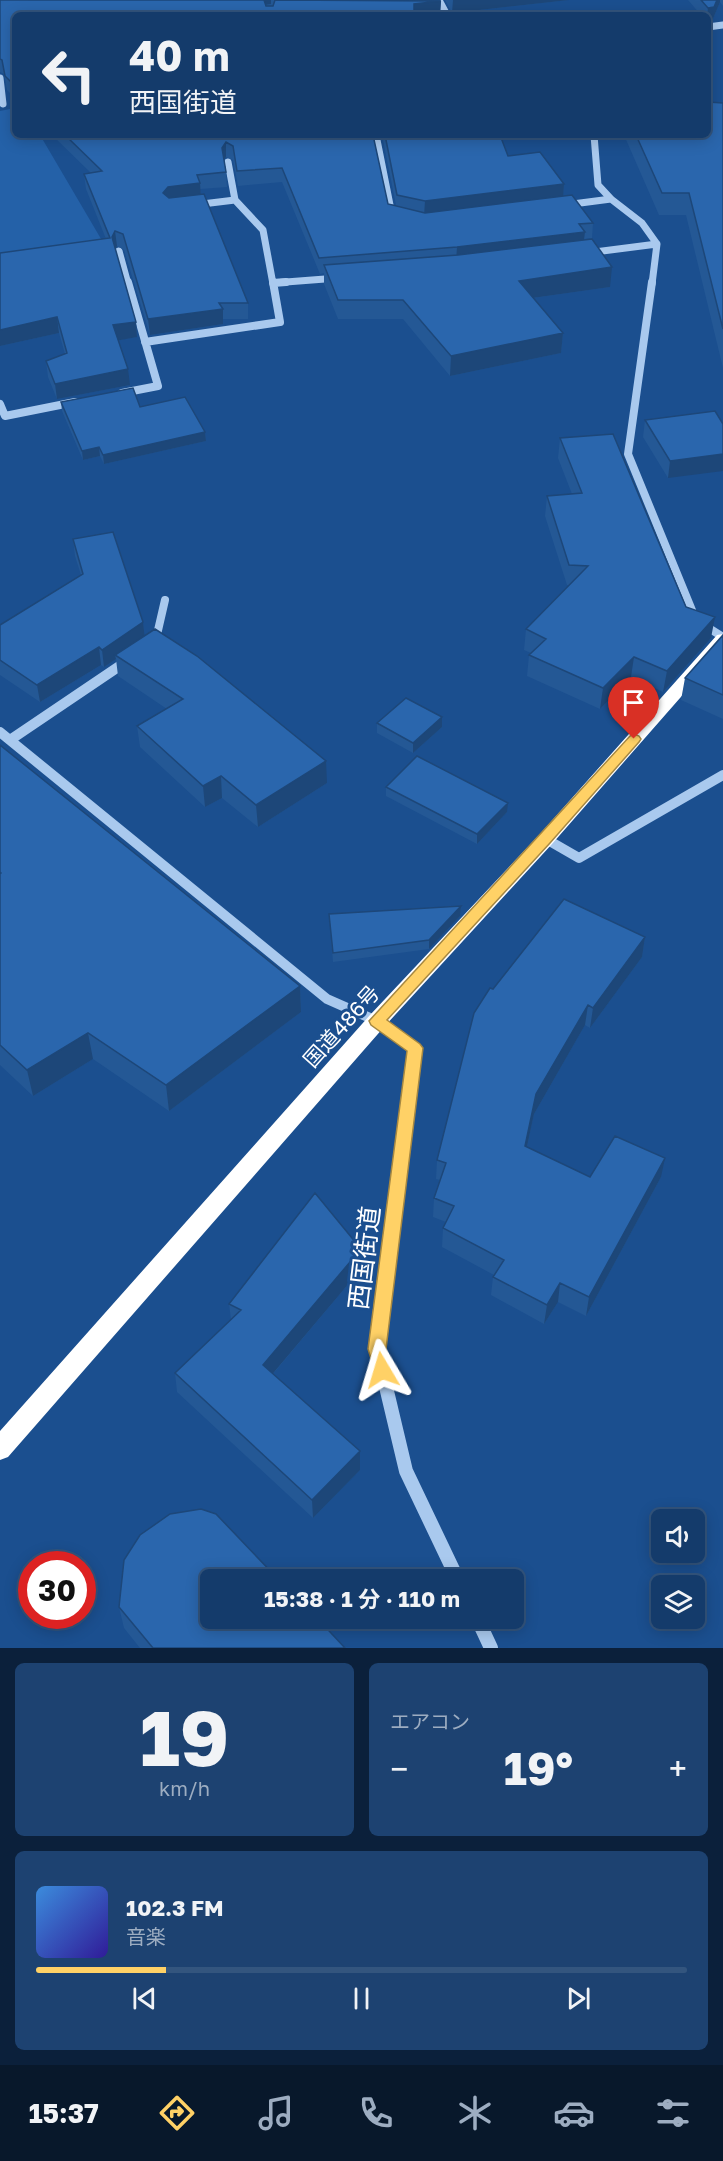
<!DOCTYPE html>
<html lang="ja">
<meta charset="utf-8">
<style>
:root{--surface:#143b6b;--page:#1d4271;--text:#f1f3f6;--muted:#9dadc1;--line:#33557e;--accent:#ffd166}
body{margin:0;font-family:"Golos Text","Noto Sans JP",sans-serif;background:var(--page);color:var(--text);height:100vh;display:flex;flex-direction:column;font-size:22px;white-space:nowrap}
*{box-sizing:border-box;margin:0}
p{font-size:20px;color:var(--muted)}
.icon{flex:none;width:33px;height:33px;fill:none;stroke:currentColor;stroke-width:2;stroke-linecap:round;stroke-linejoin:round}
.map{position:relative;height:1648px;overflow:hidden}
.panel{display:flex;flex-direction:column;gap:15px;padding:15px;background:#0b203b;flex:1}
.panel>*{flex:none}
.top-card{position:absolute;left:12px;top:12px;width:699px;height:126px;border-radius:9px;box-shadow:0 3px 15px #0003,0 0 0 2px var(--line);background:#143b6b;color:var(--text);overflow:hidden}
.controls{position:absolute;left:651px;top:1509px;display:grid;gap:12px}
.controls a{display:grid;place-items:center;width:54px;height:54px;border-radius:9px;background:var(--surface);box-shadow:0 3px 15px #0003,0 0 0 2px var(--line);font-size:30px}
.speed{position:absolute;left:18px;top:1551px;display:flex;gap:12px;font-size:30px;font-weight:700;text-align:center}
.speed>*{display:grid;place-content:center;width:78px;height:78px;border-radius:50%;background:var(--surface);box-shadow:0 3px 15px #0003,0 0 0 2px var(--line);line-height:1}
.speed .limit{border:9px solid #d22;background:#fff;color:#111}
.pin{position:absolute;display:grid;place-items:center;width:51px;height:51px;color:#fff;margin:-62px -26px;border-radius:50% 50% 50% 0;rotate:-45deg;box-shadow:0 0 6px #0007}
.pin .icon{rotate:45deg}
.me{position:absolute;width:66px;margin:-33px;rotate:353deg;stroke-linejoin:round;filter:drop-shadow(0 0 4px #0008)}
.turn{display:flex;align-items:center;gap:21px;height:126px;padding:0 18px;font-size:27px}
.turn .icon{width:78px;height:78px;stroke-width:2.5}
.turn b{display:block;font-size:42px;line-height:51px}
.big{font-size:45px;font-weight:700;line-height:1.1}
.panel .card{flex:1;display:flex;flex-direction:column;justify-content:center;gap:9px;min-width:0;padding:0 21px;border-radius:9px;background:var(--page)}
.panel .dial{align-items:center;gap:0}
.dial b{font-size:78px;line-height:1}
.song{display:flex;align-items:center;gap:18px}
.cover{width:72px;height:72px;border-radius:9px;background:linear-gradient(135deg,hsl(210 70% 55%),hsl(250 70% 35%))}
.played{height:6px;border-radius:3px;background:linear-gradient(90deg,var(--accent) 20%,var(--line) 20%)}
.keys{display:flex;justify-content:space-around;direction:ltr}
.heat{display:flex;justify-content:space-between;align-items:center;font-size:33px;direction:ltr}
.panel .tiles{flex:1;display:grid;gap:15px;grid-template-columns:1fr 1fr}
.card:last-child{grid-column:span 2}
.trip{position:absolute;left:200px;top:1569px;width:324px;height:60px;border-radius:9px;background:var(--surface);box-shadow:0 3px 15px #0003,0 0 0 2px var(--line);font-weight:700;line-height:60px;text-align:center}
.tab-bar{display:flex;height:96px;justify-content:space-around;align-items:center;background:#08182b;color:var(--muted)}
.tab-bar .icon{width:42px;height:42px}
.tab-bar .active{color:var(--accent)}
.tab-bar b{font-size:27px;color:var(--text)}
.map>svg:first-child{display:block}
.green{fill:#2461a8}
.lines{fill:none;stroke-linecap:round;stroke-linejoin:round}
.minor-far3{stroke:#a9c9ee;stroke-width:7}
.minor-far2{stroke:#a9c9ee;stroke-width:8}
.minor-far1{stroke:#a9c9ee;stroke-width:10}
.minor{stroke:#a9c9ee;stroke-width:14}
.highway{fill:#fff;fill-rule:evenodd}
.wall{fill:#245895}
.shaded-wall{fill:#1d4779}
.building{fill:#2a66ad;stroke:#1d4779;stroke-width:1.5}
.route{fill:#ffd166;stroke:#a68842;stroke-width:1.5}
.labels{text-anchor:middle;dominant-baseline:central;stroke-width:6;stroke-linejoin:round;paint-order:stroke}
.street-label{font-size:21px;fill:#fff;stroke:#1b4f8f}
.near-street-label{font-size:26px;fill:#fff;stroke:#1b4f8f}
</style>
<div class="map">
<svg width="723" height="1648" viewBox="0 0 723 1648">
<rect width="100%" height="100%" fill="#1b4f8f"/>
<path class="green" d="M15 108V135H40L104 244 0 260V111Z"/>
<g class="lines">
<path class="minor-far3" d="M439 0 447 15
M708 27 723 25
M0 78 3 104
M376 135 392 215H395
M594 135 598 185 611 199 642 223 657 244 652 284
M228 162 235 200 263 230 273 284
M194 205 235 200
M565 205 611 199
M119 251 128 284
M587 253 657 244
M273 283 338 278"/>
<path class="minor-far2" d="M652 282 628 454 696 620 723 637
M273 283 286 282
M145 342 280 322 273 282
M122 393 158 386 128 282
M0 404 5 416 75 402
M156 639 165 600"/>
<path class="minor-far1" d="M155 642 156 638
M0 732 327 999 377 1021 415 1048 410 1086
M10 740 127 661
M546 839 579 858 723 775"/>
<path class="minor" d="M410 1085 377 1349 406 1471 458 1580
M477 1618 491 1648"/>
<path class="highway" d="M723 634V649L552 844 384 1027 8 1457 0 1460V1431L370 1015 540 834 717 635Z"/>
</g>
<path class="wall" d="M0 0H440L441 1 440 14 15 15V98L7 90 4 74 0 72Z
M445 0H569L452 13Z
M688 0H723V6L720 2 712 21 708 15H701Z
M723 103V368L686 215H659L624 135H708Z
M52 135H373L388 204 396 205 382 135H500L508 156 564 184 563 196 593 223 592 238 584 239V240L610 287 533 298 563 333 561 353 450 376 403 319H338L324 284V273L320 274 282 182 238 186 233 160 226 157 224 160 226 172 227 187 200 189 201 194 248 303V319H223V324L150 335 124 250 117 246 115 249 136 322 137 337 118 340 130 385 57 399 48 377 46 361 65 354 59 333 0 346 106 239 86 189 84 174 91 173Z
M61 402 140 407 205 432 206 441 104 464 100 456 83 460 62 411Z
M715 411 668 478 643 437 645 420Z
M560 438 686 607 711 638 663 692 631 677 600 709 527 676 529 655 531 653 524 650 526 629 569 585H567L545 516 547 496 572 494 558 458Z
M73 539 143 622 144 636 327 783 258 827 222 798 205 807 140 747 137 726 167 709 118 676 116 659 104 667 101 665 40 702 0 675V625L81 575 75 556Z
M723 635V719L681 700 685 678Z
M442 717V727L413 753 377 733V723Z
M0 745 300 986 301 1012 169 1111 93 1059 33 1096 0 1065Z
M386 787 507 812 477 844 386 796Z
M461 906 460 916 429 949 333 962 329 914Z
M645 937 642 957 590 1028 585 1025 534 1114 527 1147 590 1177H661L586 1316 558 1302 544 1324 491 1295 493 1277 494 1275 442 1247 443 1228 446 1222 433 1217 434 1198 440 1180 436 1179 437 1160 493 989Z
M361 1269 273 1374 360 1470 313 1518 177 1392 175 1373 231 1320 229 1304Z
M119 1607 345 1648H140L124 1628Z"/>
<path class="shaded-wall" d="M262 0H271V4L264 5Z
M453 0H569L452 13Z
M717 0H720V2L712 21H708V15H707L708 8Z
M441 1 440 14 414 15V4Z
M226 142V157L222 162V148Z
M200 183 201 198 165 208 163 193 168 187Z
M564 184 563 199 424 216 425 201Z
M115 231 117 246 114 252 112 237Z
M585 232 583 247 456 262 457 247Z
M612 267 610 287 518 300 519 281Z
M223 309V324L150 335 148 319Z
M57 317 59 333 0 346V330Z
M136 322 137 337 115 341 113 325Z
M563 333 561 353 450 376 451 356Z
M128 369 130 385 57 399 55 384Z
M205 432 206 441 104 464 103 455Z
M99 447 100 456 83 460 82 451Z
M723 454V471L668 478 670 461Z
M715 617 711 638 663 692 667 671Z
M143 622 145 640 115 655 116 659 104 667 102 650Z
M99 647 101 665 40 702 37 685Z
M634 657 631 677 600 709 603 688Z
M442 717V727L413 753V743Z
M326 761 327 783 258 827 256 805Z
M221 776 222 798 205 807 203 786Z
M508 803 507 812 477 844V834Z
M461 906 460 916 429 949V940Z
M645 937 642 957 590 1028 593 1008Z
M300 986 301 1012 169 1111 166 1085Z
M588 1005 585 1025 534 1114 523 1165 525 1146 536 1094Z
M88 1033 93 1059 33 1096 27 1070Z
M665 1158 661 1177 586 1316 589 1297Z
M361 1249V1269L264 1384 263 1365Z
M560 1283 558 1302 544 1324 547 1305Z
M360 1451V1470L313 1518 312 1500Z"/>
<path class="building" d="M0 0H264L266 6H273L275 0 441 1 414 4V15H15V86L5 76 2 60 0 59Z
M701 0H717L714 7 708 8Z
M708 102 723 103V329L689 193H662L636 135H708Z
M65 135H373L388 204 425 213 572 195 593 223 579 224 585 232 457 247 319 258 282 168 237 171 233 146 226 142 222 148 226 172 197 175 200 183 168 187 163 193 169 198 204 194 248 303H219L223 309 148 319 123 234 115 231 112 237 136 322 113 325 128 369 55 384 46 361 67 353 57 317 0 330V253L110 238 84 174 102 171Z
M385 135H500L508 156 540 152 564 184 425 201 397 195Z
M592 239 612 267 519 281 563 333 451 356 403 300H338L324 265 458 255Z
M133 388 140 407 185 397 205 432 103 455 99 447 82 451 61 402Z
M715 411 723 424V454L670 461 645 420Z
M613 434 686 607 715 617 667 671 634 657 603 688 529 655 546 639 526 629 588 566 569 565 547 496 582 493 560 438Z
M113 532 143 622 102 650 99 647 37 685 0 660V625L83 574 73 539Z
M155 629 197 656 326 761 256 805 221 776 203 786 137 726 183 699 115 655Z
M723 635V695L685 678Z
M406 698 442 717 413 743 377 723Z
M0 745 300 986 166 1085 88 1033 27 1070 0 1045V874L1 873 0 872Z
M417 756 508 803 477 834 386 787Z
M564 899 645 937 593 1008 588 1005 536 1094 525 1146 590 1177 615 1136 665 1158 589 1297 560 1283 547 1305 493 1277 504 1260 443 1228 454 1206 434 1198 446 1163 437 1160 474 1013 490 988 493 989Z
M461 906 429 940 333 953 329 914Z
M315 1193 361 1249 263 1365 360 1451 312 1500 175 1373 241 1310 229 1304Z
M201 1509 216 1514 279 1580H210V1618H317L345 1648H153L119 1607 124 1560 140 1535 170 1514Z"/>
<path class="route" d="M634 734 639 736 641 739 639 742 550 843 387 1020 420 1044 423 1048 386 1349 391 1370 388 1375 382 1378 376 1375 368 1349 407 1051 371 1025 369 1021 630 736Z"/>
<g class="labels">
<g class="street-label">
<text transform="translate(341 1026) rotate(-48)">国道486号</text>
</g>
<g class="near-street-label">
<text transform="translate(364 1258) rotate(-83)">西国街道</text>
</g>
</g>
</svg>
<div class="controls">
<a><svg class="icon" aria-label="sound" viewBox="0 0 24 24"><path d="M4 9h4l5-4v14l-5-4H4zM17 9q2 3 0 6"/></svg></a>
<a><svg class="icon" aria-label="layers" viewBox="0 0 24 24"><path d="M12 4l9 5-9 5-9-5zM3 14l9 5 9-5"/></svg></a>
</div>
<div class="speed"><div class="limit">30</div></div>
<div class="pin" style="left:634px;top:739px;background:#d93025"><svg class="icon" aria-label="arrive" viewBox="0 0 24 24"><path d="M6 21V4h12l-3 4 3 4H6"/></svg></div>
<svg class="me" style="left:382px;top:1370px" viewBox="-20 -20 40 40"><path d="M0-17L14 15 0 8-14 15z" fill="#ffd166" stroke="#fff" stroke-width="4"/></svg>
<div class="trip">15:38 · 1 分 · 110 m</div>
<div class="top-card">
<div class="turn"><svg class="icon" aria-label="left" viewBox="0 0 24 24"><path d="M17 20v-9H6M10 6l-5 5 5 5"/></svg><div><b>40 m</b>西国街道</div></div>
</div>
</div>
<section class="panel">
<div class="tiles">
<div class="card dial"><b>19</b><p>km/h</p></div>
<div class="card"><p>エアコン</p>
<div class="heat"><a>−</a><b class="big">19°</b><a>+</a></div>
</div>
<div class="card">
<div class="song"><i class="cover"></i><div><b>102.3 FM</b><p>音楽</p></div></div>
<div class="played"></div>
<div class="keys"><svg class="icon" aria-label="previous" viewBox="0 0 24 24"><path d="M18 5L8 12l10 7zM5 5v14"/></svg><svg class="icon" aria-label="pause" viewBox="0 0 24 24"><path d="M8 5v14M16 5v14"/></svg><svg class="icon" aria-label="next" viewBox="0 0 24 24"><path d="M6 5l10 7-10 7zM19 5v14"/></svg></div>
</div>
</div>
</section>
<nav class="tab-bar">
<b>15:37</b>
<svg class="icon active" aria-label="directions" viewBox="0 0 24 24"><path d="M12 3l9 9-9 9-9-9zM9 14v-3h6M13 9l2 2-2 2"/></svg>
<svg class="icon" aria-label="music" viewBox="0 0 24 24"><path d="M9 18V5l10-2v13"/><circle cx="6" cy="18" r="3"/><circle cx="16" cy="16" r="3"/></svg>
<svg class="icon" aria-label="phone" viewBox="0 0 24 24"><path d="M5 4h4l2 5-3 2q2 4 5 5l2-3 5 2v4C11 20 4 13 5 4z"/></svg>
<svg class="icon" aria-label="climate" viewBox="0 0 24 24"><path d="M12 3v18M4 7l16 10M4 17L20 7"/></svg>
<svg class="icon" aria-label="car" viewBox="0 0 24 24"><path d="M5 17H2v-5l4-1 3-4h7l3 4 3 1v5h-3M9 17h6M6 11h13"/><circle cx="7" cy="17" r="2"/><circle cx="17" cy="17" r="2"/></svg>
<svg class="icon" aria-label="filters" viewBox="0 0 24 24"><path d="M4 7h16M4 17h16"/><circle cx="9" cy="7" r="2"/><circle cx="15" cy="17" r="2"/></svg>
</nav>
